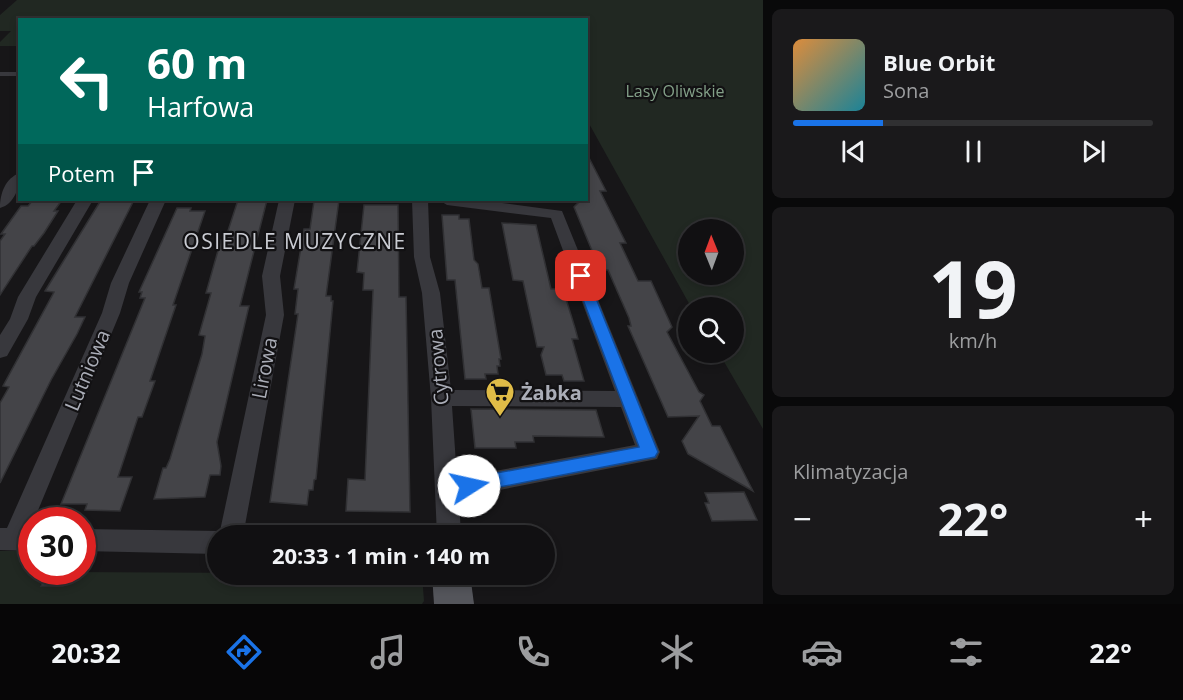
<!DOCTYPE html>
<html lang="pl">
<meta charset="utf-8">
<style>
:root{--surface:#111012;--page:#1a191b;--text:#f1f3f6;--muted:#9c9d9f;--line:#303032;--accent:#1a73e8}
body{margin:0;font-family:"Open Sans",sans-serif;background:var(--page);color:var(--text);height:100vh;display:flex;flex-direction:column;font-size:22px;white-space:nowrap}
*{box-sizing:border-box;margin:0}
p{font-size:20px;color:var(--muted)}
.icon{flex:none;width:33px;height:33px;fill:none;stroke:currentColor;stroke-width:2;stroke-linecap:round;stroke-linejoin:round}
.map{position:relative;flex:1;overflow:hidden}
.sheet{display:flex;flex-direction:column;gap:9px;padding:9px;background:#09090a;width:420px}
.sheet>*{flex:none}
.top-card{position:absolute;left:18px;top:18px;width:570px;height:183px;border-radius:0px;box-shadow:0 3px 9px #0003,0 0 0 2px var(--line);background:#00695c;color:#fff;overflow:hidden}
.needle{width:39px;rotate:359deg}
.controls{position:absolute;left:678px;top:219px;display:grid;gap:12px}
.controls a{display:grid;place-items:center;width:66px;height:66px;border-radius:50%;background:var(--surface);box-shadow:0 3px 9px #0003,0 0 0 2px var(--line);font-size:30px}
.speed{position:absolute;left:18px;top:507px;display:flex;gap:12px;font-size:30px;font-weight:700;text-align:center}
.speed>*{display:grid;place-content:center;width:78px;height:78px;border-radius:50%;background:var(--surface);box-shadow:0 3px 9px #0003,0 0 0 2px var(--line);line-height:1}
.speed .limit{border:9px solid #d22;background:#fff;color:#111}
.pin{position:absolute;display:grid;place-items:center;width:51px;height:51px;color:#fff;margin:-26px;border-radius:12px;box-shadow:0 3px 9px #0006}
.me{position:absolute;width:66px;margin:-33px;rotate:80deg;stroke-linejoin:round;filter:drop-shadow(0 0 4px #0008)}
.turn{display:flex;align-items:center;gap:21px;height:126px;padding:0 30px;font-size:27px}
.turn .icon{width:78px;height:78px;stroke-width:2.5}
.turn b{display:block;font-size:42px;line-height:51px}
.then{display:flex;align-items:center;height:57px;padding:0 30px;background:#0003;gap:12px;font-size:22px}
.big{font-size:45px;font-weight:700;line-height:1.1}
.sheet .widget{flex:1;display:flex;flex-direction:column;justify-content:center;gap:9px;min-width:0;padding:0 21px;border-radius:9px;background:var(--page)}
.sheet .dial{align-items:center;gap:0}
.dial b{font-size:78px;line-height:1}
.song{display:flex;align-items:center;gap:18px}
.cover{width:72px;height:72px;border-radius:9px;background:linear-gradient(135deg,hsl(30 70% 55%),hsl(190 70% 35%))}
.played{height:6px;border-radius:3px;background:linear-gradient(90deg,var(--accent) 25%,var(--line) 25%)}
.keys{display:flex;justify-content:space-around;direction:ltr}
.heat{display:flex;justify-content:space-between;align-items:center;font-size:33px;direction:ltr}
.trip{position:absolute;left:207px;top:525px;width:348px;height:60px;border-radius:30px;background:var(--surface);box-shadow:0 3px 9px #0003,0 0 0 2px var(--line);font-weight:700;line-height:60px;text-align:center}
.dock{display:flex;height:96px;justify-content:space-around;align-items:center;background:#070607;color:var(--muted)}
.dock .icon{width:42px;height:42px}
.dock .on{color:var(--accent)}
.dock b{font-size:27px;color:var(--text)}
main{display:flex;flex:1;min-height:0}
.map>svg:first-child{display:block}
.green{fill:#212822;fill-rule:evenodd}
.building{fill:#444448;stroke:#313134;stroke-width:1.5}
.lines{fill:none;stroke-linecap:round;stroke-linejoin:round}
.lane{fill:#38383d;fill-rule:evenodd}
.street{fill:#38383d;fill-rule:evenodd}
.primary{fill:#54555b;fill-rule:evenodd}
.route{fill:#1a73e8;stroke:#114b97;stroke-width:1.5}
.labels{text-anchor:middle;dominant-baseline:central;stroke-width:4.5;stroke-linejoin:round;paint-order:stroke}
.far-park-label{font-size:16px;fill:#83a088;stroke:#121113}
.street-label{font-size:20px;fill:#aaadb7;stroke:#121113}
.poi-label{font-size:20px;font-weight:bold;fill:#aaadb7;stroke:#121113;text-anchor:start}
.neighbourhood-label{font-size:21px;letter-spacing:1.5px;fill:#caccd3;stroke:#121113}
</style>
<main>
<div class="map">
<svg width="763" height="604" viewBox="0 0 763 604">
<rect width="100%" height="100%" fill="#171618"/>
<path class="green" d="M17 0H763V429L719 353 734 352V308L691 307 587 120 586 20H20L19 46H0V42L11 31H0V15ZM688 230H734V274H688Z
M0 551H31L32 572H45L40 586H64L70 572 422 574 424 601 422 604H0Z"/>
<path class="building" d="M586 152 606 191H600L626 243H620L638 281H651L672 327 667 332 699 392 704 395 700 401 712 426H720L753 491 688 454 682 441 699 416 668 417 628 326H631L629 318 608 270H600L574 207 579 202H586Z
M33 200H62L54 211H58L44 233 34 246H32L0 295V241L5 234H1L21 206H28Z
M101 200H134L75 317H85L77 334 51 380 0 483V403L9 387 3 386 54 292 45 291Z
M238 200H267L240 306H249L217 442 221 466 220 475H210L205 497 154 499 163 468H166L170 459 202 354 205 336 199 335 211 293H206L221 240H225Z
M339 200 326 296H331V301H333L316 479 314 480 313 490H309L307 505 270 502 298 314H295L298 289H294L304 229H310L314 201Z
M364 205H398L399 297H406L410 512 346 511 348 479 365 480 366 456 373 290H363L364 273 357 272Z
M177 208H191L190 211H205L173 305H176L150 381H155L142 417H138L118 477H132L120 511 85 510 87 504H61L145 298H140L142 292H139Z
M442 215H459V219H469L474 260 478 264 482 288H489L501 359H499L500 366H497L498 374H485L486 379H465L455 280H447Z
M502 223 536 225 551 289H563L575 328 578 339H572L584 381H564L562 375H546L541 355 544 347H537L523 281 513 280Z
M471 409 596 410 604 437 533 436 534 442H515L516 448H475Z
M744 492 757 520 712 521 705 503H709L705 493Z
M46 572H68L63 586H41Z"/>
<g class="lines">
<path class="lane" d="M0 72H20V76H0Z"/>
<path class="street" d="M20 173C20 186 15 204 0 208 0 194 5 178 20 173Z
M77 200H93L36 297 28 319 7 356 0 358V335L10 319 18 297Z
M150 200H166L129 283 120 313 34 520H32V551L0 550V528H7L102 313 111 283Z
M279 200H295L280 276 284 315 243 536H218V554L82 551V529L220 531 266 315 262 276Z
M412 200H428L430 257 440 293 451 390 615 391 551 218 447 205 439 200H479L562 211 660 452 657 459 459 498 461 536H437L431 398 422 293 414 257ZM452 406 621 407 635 445 457 478Z"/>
<path class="primary" d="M432 574H470L474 604H434Z"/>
</g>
<path class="route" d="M581 271 587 276 658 452 655 457 469 493 463 491 460 486 463 480 469 478 639 447 574 276Z"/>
<defs>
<g id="supermarket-pin" transform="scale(1.5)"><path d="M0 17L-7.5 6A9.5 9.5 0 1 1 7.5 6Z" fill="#e0bc47" stroke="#121113"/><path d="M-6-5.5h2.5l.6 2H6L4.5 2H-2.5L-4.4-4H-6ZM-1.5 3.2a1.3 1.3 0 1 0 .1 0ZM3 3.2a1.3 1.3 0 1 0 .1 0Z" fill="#111"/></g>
</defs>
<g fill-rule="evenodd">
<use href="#supermarket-pin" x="500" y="392"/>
</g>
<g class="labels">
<g class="far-park-label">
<text x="675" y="91">Lasy Oliwskie</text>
</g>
<g class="street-label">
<text transform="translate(438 367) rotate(-95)">Cytrowa</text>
<text transform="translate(264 368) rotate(-79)">Lirowa</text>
<text transform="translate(87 370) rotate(-67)">Lutniowa</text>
</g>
<g class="poi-label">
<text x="521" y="392">Żabka</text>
</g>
<g class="neighbourhood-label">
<text x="295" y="241">OSIEDLE MUZYCZNE</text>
</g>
</g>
</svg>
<div class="controls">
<a><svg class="needle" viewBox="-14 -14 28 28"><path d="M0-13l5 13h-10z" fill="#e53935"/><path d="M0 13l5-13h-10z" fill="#9c9d9f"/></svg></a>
<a><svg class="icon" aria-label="search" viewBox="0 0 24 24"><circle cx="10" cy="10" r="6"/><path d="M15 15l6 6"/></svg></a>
</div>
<div class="speed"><div class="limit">30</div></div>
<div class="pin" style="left:581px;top:276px;background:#d93025"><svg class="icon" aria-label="arrive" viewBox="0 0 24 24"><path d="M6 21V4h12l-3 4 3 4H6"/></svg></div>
<svg class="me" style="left:469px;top:486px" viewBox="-20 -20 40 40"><circle r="19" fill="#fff"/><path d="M0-13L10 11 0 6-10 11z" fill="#1a73e8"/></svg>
<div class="trip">20:33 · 1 min · 140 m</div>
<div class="top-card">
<div class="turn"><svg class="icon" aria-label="left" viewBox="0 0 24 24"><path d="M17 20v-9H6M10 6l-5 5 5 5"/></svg><div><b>60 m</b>Harfowa</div></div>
<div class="then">Potem<svg class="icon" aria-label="arrive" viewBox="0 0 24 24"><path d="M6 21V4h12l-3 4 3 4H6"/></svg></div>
</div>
</div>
<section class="sheet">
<div class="widget">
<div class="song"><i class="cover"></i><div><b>Blue Orbit</b><p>Sona</p></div></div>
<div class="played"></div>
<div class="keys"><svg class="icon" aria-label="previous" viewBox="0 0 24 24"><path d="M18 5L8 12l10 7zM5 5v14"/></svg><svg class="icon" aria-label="pause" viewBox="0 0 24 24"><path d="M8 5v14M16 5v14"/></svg><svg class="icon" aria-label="next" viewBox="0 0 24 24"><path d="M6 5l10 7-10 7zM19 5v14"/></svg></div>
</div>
<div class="widget dial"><b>19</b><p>km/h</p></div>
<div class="widget"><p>Klimatyzacja</p>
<div class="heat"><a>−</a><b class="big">22°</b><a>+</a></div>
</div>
</section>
</main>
<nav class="dock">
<b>20:32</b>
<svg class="icon on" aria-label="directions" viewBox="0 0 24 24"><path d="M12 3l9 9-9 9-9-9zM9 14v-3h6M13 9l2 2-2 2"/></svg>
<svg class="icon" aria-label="music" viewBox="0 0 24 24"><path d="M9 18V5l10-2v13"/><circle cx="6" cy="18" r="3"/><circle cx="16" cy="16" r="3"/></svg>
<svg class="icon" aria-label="phone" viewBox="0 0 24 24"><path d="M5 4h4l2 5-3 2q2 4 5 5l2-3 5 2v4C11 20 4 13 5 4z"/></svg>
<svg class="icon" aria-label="climate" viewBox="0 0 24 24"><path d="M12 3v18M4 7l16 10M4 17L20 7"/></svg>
<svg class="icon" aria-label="car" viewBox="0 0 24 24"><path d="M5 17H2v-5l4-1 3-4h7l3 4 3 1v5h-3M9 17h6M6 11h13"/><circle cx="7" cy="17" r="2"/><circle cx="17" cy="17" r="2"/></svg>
<svg class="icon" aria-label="filters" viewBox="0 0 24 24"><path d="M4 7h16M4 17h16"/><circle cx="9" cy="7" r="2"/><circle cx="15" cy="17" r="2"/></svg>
<b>22°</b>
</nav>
